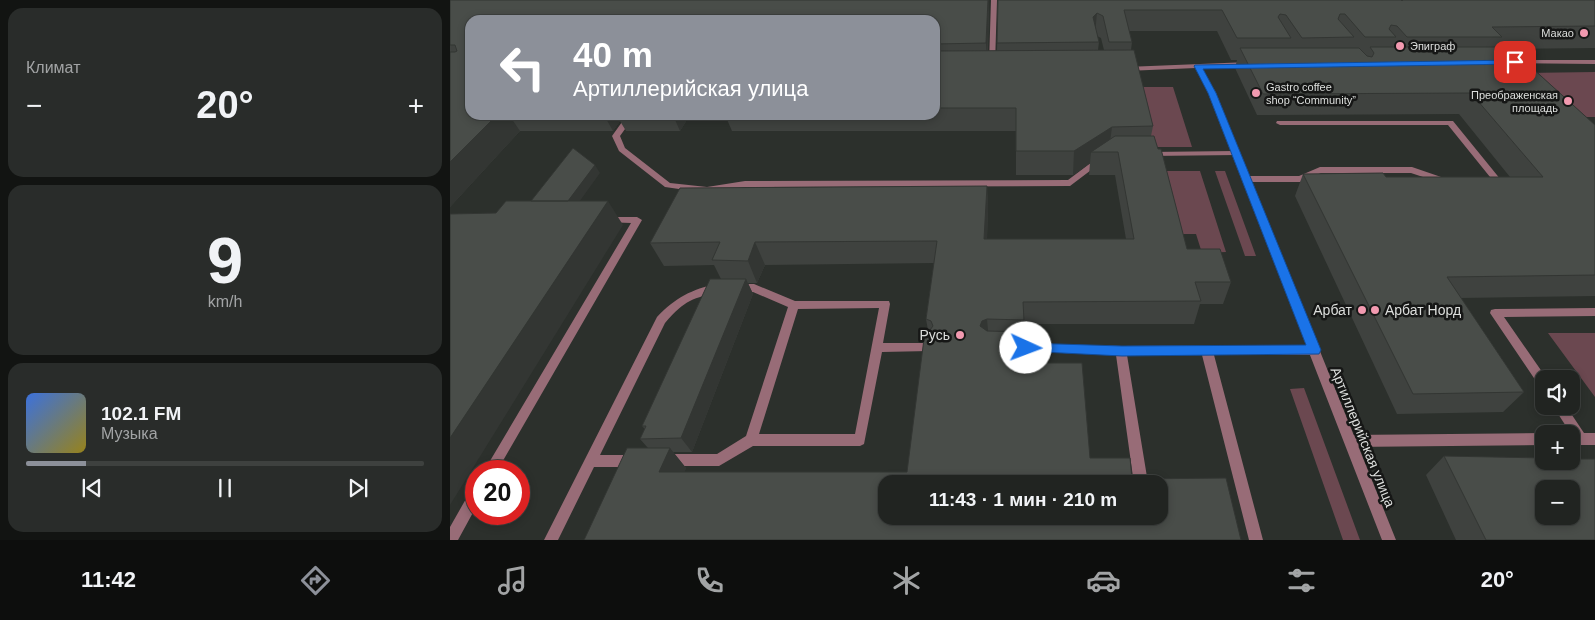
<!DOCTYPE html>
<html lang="ru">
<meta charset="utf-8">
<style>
:root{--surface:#212421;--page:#292c2a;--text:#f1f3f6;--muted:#a2a4a5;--line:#3e413f;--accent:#8c9099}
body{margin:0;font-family:Arial,sans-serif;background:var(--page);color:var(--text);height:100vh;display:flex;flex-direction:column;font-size:19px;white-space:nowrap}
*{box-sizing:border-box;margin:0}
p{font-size:16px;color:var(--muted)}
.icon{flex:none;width:28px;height:28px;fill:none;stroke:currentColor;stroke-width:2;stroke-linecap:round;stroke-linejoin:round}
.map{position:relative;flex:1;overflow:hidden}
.drawer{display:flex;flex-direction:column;gap:8px;padding:8px;background:#121412;width:450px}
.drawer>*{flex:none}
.hud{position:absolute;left:15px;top:15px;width:475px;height:105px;border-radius:15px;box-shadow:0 2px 8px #0003,0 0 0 1px var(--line);background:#8c9099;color:#fff;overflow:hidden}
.buttons{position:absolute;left:1085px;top:370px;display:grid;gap:10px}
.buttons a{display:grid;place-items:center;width:45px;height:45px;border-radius:10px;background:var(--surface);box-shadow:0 2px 8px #0003,0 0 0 1px var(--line);font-size:25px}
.speed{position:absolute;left:15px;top:460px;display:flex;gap:10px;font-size:25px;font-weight:700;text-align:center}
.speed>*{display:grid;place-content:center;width:65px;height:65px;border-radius:50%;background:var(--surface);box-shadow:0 2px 8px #0003,0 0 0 1px var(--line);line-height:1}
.speed .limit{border:8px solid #d22;background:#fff;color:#111}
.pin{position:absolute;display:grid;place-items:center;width:42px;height:42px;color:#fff;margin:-21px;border-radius:10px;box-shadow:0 2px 8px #0006}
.me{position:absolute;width:55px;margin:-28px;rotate:92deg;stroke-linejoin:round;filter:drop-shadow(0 0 4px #0008)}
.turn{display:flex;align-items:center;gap:18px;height:105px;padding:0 25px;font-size:22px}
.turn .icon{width:65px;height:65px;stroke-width:2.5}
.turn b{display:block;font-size:35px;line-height:42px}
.big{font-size:38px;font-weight:700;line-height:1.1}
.drawer .card{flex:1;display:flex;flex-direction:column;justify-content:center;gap:8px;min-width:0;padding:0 18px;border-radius:15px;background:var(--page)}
.drawer .dial{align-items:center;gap:0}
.dial b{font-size:65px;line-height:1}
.song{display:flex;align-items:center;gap:15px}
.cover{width:60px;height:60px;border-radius:8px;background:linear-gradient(135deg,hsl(220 70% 55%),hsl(50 70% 35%))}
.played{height:5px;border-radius:2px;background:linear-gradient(90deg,var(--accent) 15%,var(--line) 15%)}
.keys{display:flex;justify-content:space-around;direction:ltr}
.heat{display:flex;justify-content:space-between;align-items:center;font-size:28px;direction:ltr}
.trip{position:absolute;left:428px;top:475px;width:290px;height:50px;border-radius:15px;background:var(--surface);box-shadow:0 2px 8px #0003,0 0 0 1px var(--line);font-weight:700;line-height:50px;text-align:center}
.dock{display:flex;height:80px;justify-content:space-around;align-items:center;background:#0d0e0d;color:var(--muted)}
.dock .icon{width:35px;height:35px}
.dock .active{color:var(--accent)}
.dock b{font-size:22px;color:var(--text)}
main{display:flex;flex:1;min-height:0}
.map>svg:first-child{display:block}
.green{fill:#6b4850}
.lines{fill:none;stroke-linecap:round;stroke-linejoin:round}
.lane{fill:#986c77;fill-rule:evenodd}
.street{fill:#986c77;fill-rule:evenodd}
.wall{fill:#3f423f;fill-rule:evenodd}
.shaded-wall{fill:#333633}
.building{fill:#494d49;stroke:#333633;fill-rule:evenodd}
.route{fill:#1a73e8;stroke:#114b97}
.poi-dot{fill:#f29ab0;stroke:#161716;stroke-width:2}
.labels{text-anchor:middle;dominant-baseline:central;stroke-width:5;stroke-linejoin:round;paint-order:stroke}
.far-poi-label{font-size:11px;fill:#dddfdd;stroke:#161716;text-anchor:end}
.poi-label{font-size:14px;fill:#dddfdd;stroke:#161716;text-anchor:end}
.street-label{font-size:14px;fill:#dddfdd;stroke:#161716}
</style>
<main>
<section class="drawer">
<div class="card"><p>Климат</p>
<div class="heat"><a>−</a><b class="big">20°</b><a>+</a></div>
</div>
<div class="card dial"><b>9</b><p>km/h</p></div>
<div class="card">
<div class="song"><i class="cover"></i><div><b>102.1 FM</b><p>Музыка</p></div></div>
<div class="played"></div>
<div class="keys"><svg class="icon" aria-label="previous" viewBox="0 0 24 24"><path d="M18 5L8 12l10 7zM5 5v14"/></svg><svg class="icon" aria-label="pause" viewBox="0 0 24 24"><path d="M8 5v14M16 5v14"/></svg><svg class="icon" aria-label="next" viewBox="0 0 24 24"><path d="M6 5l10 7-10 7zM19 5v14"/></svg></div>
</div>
</section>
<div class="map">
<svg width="1145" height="540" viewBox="0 0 1145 540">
<rect width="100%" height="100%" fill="#2c302c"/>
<path class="green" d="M1145 72V117H1115L1067 73Z
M686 87H723L742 147H701Z
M709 171H750L776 252 752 253 746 234H725Z
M765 171H775L806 256H795Z
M1098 333H1145V397Z
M854 388 910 540H893L840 389Z"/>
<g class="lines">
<path class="lane" d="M177 115H185L170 136 175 148 220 183 257 187 295 181 618 180 646 159H652L653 161 620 186 295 187 257 193 215 187 169 151 162 136Z
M827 121H1003L1051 180 1047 183 1035 182 1034 180 1035 178 1040 177 998 125H830L826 123Z
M785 151 789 153 788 155 699 156 695 154 699 152Z
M870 167H962L994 178 995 180 991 183 961 173H871L850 182H796L792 179 796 176H849Z
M156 217H187L192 220 47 471H34L181 223 153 222 151 220Z
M267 284 271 285 272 288 271 291C242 299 236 299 215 323L150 455H183L188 457 189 461 188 465 183 467H144L108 540H94L207 317C225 298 242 289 267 284Z
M286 284H304L345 301H439L440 304 433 343H479L483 344 485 347 483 350 479 351 432 352 414 444 410 446H303L269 466H218L213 464 212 460 213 456 218 454H267L296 436 338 307 303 292 282 291 281 288 282 285ZM429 308 405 434H309L348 309Z
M1145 308V316L1054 317 1097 379H1094V389L1090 387 1040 313 1041 310 1045 309Z
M560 343 671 346 864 345 868 347 870 350 868 353 864 355H764L813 540H799L752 355H677L697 477 695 481 690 483 685 481 683 477 666 355 560 351 556 350 554 347 556 344Z
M1103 406H1116L1134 433H1145V445H1121V434Z
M1094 433V445L900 447 896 445 894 441 896 437 900 435Z
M26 489V507L8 540H0V527L21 490Z"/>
<path class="street" d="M541 0H547L545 64 542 66 539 64Z
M1063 60H1145V64L1061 63V61Z
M799 62 802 64 801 65 752 68 766 93 946 540H932L758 93 746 68 676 71 673 69 676 67Z"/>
</g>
<path class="wall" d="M0 0H539L538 51H547L548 0H1145V48L1061 49 1145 125V296L1011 298 1074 392 1053 412 947 414 845 196 853 174 936 177H1060L1009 114 807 115 785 68 787 60H781L767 31H679L682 42 681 50 703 126 701 136 708 149 737 249 781 282 773 304H750L744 324H574V363L640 458 134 540 198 448 190 439 195 429 192 426 271 279 264 265 214 266 200 243 537 186 538 209 537 239H676L665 175H639L640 163 623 175H566V131H282L275 115H485V20L20 115H240L230 131H176L170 121 163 131H70L0 207ZM647 36 651 38 654 50H648L649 42ZM484 263 476 319 478 330 457 472H234L236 468 223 452H242L303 294 298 283H307L315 265Z
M994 456 1145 540H1006L976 475Z"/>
<path class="shaded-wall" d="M538 0H539L537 65 536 43Z
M647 13 645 34 643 17Z
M47 115H59L70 131 0 207V162Z
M154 115H167L170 121 163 131Z
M223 115H240L230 131Z
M662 127 659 150 641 152 640 163 623 175 624 151Z
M145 165 150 173 119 216 113 207Z
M537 186 538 209 536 261 534 239Z
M158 201 173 225 0 505V438Z
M305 242 315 265 307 283 298 261Z
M296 279 303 294 242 452 231 438Z
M537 319 539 341 530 326 532 321Z
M220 448 236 468 227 492 209 472Z"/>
<path class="building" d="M0 0H538L536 43 485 44V20H20V115H47L0 162V52H5L7 51 5 45H0Z
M548 0H951L952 1 953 0H1145V26L1042 27 1052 37H957L947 26 941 25 939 29 946 37H915L895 14H890L888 19 904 37 852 38 836 15 830 14 828 17 841 38H787L772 10H674L682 42H659L653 16 647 13 643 17 649 42 547 43Z
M920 47H1059L1145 125V275L997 277 1074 392 963 394 853 174 933 173 936 177H1093L1021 93 813 94 790 48H909L917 56 922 57 924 53Z
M684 50 703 126 662 127 624 151H566V108H485V51Z
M665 136H704L708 149H711L737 249H770L781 282H745L751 301 573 302 574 320 537 319 532 321 530 326 537 331 574 332V363H632L640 458H680L682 479 776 478 791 540H134L177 448H220L209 472H457L475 331 480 330 483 326 481 321 476 319 487 241 305 242 298 261 262 260 270 242 200 243 230 188 537 186 534 239H684L668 152H641ZM436 484H709V516H436Z
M123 148 145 165 118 201H81Z
M56 201H158L0 438V214L46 213Z
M260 279H296L231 438 190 439 196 426H192Z
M994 456 1094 458V461H1121V459H1145V540H1036ZM1094 489H1121V516H1094Z"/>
<path class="route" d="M1065 60 1069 62 1068 64 753 69 766 93 871 350 869 354 672 356 572 351 570 348 572 344 576 343 672 346 856 345 758 93 744 66 745 65Z"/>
<g class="poi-dot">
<circle cx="1134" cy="33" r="5"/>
<circle cx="950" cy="46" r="5"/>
<circle cx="806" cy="93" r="5"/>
<circle cx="1118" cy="101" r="5"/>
<circle cx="912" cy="310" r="5"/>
<circle cx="925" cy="310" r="5"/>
<circle cx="510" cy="335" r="5"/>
</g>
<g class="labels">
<g class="far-poi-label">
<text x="1124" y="33">Макао</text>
<text x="960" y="46" text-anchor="start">Эпиграф</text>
<text x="816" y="87" text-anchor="start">Gastro coffee<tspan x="816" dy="13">shop “Community”</tspan></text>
<text x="1108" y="95">Преображенская<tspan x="1108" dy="13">площадь</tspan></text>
</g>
<g class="poi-label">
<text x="902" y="310">Арбат</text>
<text x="935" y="310" text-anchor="start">Арбат Норд</text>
<text x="500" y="335">Русь</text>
</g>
<g class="street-label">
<text transform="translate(913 437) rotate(68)">Артиллерийская улица</text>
</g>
</g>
</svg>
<div class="buttons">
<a><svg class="icon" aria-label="sound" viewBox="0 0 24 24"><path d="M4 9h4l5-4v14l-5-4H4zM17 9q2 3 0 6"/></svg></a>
<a>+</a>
<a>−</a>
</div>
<div class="speed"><div class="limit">20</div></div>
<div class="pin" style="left:1065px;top:62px;background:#d93025"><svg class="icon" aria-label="arrive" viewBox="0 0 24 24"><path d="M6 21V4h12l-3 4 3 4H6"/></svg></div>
<svg class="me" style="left:576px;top:348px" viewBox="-20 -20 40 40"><circle r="19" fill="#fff"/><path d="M0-13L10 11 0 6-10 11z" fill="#1a73e8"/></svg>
<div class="trip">11:43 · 1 мин · 210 m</div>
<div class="hud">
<div class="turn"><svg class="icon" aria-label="left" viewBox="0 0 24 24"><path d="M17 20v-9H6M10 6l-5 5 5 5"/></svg><div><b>40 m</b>Артиллерийская улица</div></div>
</div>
</div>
</main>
<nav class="dock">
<b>11:42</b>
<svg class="icon active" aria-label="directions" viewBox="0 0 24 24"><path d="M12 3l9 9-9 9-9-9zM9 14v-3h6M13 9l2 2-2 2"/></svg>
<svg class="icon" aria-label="music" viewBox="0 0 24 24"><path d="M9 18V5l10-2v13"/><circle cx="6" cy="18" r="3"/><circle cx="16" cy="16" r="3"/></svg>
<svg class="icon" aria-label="phone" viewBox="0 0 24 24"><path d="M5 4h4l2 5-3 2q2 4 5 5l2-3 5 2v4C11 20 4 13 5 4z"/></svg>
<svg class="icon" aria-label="climate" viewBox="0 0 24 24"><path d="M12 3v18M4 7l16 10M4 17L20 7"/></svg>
<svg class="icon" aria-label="car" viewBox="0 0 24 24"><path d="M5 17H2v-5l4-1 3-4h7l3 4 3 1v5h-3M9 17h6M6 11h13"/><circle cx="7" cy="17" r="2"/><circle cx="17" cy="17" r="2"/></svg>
<svg class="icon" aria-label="filters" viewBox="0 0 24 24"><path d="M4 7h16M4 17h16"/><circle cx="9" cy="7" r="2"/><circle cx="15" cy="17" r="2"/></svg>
<b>20°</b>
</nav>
